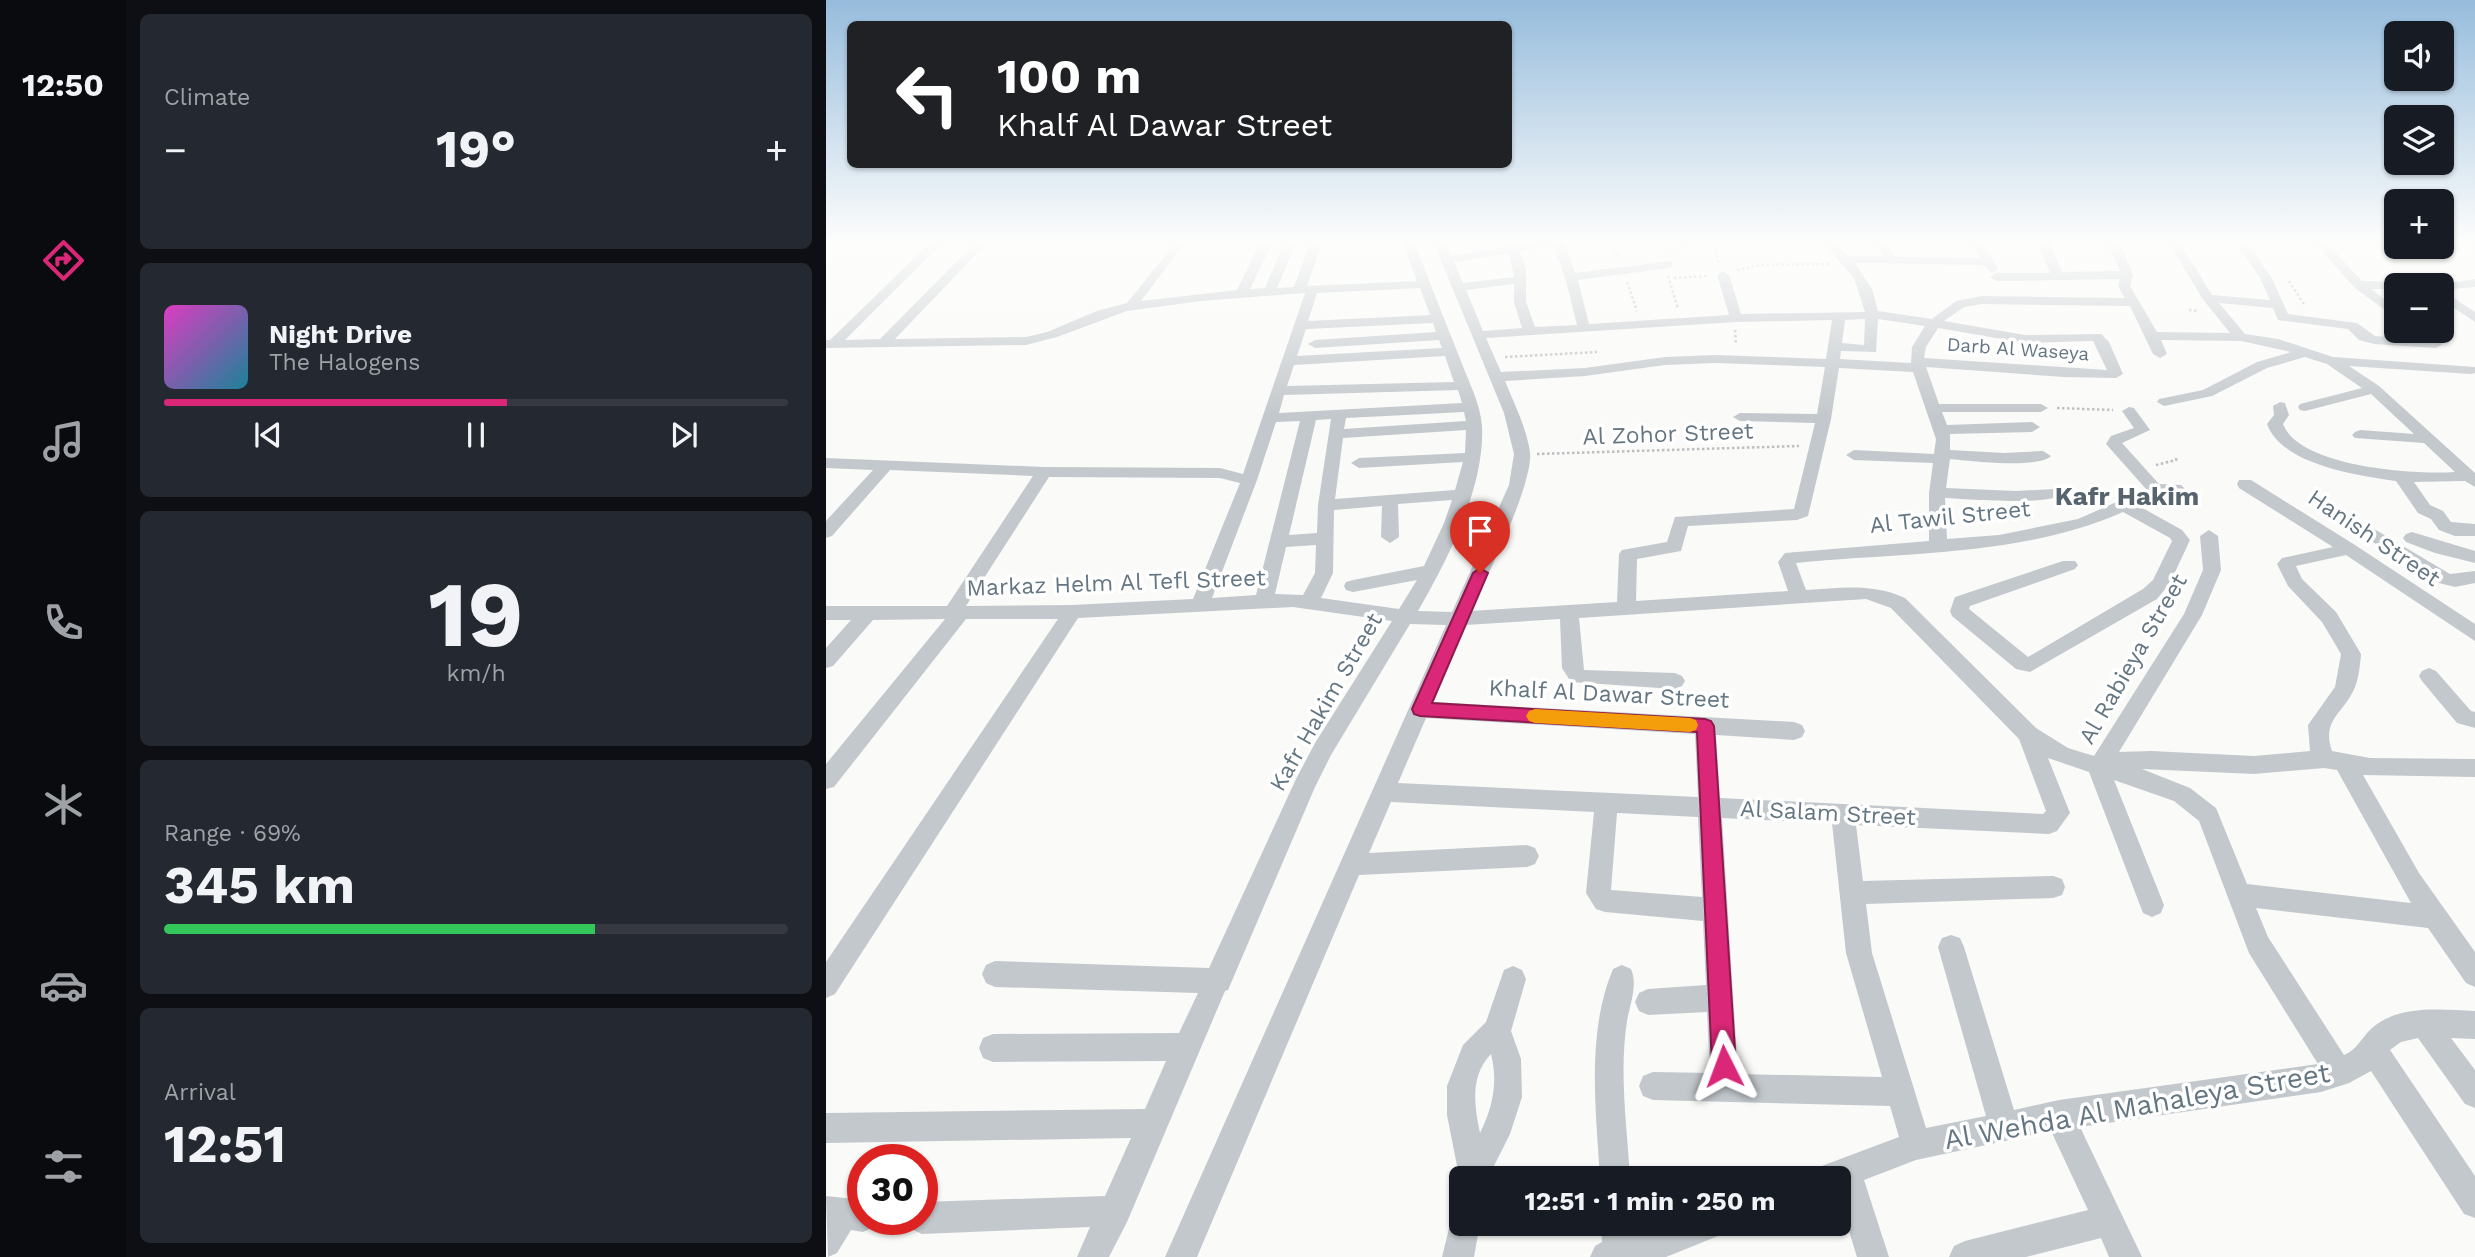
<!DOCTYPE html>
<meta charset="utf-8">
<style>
:root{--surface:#171b24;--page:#242831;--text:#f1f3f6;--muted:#9ea1a6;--line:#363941;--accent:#db2777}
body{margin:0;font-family:"Work Sans",sans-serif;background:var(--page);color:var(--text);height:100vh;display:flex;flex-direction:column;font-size:26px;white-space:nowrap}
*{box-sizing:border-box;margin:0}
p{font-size:23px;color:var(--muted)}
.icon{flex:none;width:38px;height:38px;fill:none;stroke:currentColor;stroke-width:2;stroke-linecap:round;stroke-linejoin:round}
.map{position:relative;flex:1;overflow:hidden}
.drawer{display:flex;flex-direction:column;gap:14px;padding:14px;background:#0d0f14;width:700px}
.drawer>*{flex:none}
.guide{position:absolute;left:21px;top:21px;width:665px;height:147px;border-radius:10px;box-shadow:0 2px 5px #0004;background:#202124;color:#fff;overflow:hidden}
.buttons{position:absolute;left:1558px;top:21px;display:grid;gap:14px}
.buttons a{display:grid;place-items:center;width:70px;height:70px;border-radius:10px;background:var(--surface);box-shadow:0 2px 5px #0004;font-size:35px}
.speed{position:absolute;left:21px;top:1144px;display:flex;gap:14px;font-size:35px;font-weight:700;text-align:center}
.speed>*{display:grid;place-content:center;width:91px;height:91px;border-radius:50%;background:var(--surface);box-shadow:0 2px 5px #0004;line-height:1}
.speed .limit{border:10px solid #d22;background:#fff;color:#111}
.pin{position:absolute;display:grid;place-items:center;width:60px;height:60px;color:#fff;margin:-72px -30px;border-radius:50% 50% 50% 0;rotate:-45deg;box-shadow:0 0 7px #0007}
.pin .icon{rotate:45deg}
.me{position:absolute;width:77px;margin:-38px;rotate:357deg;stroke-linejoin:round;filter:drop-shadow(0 0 5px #0008)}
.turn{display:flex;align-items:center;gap:24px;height:147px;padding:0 35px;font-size:32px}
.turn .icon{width:91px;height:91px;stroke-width:2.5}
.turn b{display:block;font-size:49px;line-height:60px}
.big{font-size:52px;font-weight:700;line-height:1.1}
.drawer .card{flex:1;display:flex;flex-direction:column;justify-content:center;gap:10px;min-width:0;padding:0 24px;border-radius:10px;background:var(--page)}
.drawer .dial{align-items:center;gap:0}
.dial b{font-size:91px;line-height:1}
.song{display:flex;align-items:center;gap:21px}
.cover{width:84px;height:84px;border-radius:10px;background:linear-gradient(135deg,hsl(310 70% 55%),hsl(190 70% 35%))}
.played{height:7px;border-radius:4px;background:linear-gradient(90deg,var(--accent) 55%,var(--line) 55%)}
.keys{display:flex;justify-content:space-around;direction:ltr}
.heat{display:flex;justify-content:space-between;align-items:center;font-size:38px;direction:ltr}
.charge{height:10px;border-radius:5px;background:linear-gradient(90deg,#34c759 69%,var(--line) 0)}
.trip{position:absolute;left:623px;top:1166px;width:402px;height:70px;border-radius:10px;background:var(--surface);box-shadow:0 2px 5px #0004;font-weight:700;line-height:70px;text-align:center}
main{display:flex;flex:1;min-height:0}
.tab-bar{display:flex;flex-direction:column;width:126px;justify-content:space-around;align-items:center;background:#090b0e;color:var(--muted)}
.tab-bar .icon{width:49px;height:49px}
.tab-bar .current{color:var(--accent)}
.tab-bar b{font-size:32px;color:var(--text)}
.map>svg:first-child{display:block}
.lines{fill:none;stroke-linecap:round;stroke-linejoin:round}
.path{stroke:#bbbfc2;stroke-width:2.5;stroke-dasharray:2.5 2.5;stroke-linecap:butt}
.minor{fill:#c3c8cc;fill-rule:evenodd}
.route{fill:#db2777;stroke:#8e194d;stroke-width:2}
.slow{fill:#f59e0b}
.labels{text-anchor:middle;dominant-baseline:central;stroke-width:7;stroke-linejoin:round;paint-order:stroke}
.far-street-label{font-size:19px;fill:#657683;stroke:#fff}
.street-label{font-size:23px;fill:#657683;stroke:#fff}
.quarter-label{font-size:26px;font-weight:bold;fill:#57646e;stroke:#fff}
.near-street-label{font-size:28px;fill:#657683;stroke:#fff}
</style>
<main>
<nav class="tab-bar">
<b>12:50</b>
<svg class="icon current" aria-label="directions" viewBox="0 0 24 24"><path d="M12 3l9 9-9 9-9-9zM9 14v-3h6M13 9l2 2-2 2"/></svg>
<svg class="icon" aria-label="music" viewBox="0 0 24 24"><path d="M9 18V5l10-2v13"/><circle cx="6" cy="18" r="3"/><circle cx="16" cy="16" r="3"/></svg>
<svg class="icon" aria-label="phone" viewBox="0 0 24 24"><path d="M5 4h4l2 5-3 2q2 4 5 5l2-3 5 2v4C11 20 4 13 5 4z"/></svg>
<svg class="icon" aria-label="climate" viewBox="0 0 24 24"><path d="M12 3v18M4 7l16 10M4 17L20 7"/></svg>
<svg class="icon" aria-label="car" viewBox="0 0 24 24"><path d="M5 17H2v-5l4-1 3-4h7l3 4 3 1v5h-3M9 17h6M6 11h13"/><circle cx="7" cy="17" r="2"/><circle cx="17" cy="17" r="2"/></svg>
<svg class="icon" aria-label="filters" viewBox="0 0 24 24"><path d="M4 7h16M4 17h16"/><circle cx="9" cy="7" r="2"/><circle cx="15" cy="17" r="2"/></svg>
</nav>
<section class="drawer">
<div class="card"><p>Climate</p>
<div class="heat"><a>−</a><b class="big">19°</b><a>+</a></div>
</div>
<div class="card">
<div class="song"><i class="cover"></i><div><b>Night Drive</b><p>The Halogens</p></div></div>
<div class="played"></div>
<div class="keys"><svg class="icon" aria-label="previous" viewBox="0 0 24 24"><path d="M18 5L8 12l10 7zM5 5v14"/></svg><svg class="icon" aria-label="pause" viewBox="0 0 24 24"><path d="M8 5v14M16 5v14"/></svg><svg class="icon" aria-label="next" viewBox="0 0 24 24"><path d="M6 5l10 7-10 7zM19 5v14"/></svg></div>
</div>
<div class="card dial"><b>19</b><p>km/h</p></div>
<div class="card"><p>Range · 69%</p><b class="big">345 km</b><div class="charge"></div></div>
<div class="card"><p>Arrival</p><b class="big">12:51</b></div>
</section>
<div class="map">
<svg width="1649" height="1257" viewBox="0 0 1649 1257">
<rect width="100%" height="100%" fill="#fafaf8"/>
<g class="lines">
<path class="path" d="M783 241 793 258
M837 241 840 251
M887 241 893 265
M843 251 878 241
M911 270 936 265 1004 264
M842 276 852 309
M848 278 882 276
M1463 281 1479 306
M801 282 811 311
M1363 310 1373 311
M909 330 910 345
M679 357 771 352
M1231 408 1287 410
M711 454 973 446
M1330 465 1350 460 1351 456"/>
<path class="minor" d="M106 241H118L19 340 54 339 151 241H163L69 339 200 337 221 332 271 311 301 303 351 241H364L354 249 315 301 411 290 435 241H447L424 289 439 288 459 241H471L451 288 468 287 485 241H497L481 286 591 281 576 241H588C603 281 619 321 635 361 643 383 654 402 656 426 659 487 622 559 592 611L626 612 683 485 688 454 678 413 607 241H619L625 256 681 246 679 241H691L692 244 738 241 749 273 846 261V267L842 268 752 280 763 324 903 315 891 275 897 271 903 275 915 314 1039 312 1028 278 996 241H1008L1022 256H1058L1048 241H1059L1070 257 1154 258 1145 241H1157L1172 269 1166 273 1158 265 1029 263 1046 289 1052 311 1106 319 1130 301 1156 296 1299 298 1292 286 1294 279 1170 281 1164 277 1170 273H1224L1211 241H1223L1236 272 1294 271 1281 241H1293L1307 275 1304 286 1331 332 1404 333 1376 298 1342 241H1353L1386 295 1444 300 1434 278 1409 241H1420L1446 278 1462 314 1531 323 1549 336 1615 341 1617 344 1610 348 1548 344 1533 340 1522 329 1452 320 1447 308 1393 303 1419 334 1452 339 1507 357 1649 367V373L1645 374 1523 366 1553 386 1649 473V487L1639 481 1588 482 1604 505 1617 511 1625 522 1649 524V536H1629L1613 530 1605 519 1592 513 1570 481C1531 475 1456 465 1441 424L1448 415 1447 406 1454 402 1459 403 1463 415 1457 424C1473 467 1589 475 1629 472L1598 443 1529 438 1526 435 1529 432 1534 430 1588 434 1545 394 1479 411 1474 410 1472 407 1474 404 1536 388 1501 364 1479 357 1441 368 1386 396 1338 406 1331 402 1333 399 1377 390 1431 362 1465 352 1415 341 1335 340 1341 354 1334 358 1327 354 1304 306 1156 304 1138 307 1118 321 1199 335 1275 334 1283 342 1297 374 1290 378 1238 377 1100 367 1113 404H1215L1222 408 1215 412H1116L1121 425 1206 422 1214 427 1206 432 1124 434V450L1178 453 1217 451 1225 456C1211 469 1145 461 1124 459L1120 488 1190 491 1228 489 1236 494C1225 506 1140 499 1119 498L1121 539 1173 535 1252 519 1320 489 1280 444 1285 436 1308 428 1296 411 1303 407 1308 408 1324 430 1296 443 1333 484 1355 485 1374 503 1366 508 1345 494H1336L1311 505 1356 530 1364 540 1344 583 1331 599 1204 672 1190 669 1126 616 1124 611 1129 597 1237 561H1249L1252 565 1249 569 1144 606 1143 609 1202 657 1317 589 1327 580 1346 541 1344 538 1297 512C1195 557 1080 552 970 563L980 590C1015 588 1046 583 1079 598L1210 728 1242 748 1268 756 1358 614 1377 570 1374 536 1383 530 1392 536 1395 570 1376 615 1293 752 1325 751 1428 756 1484 751 1482 725 1509 687 1515 654 1496 622 1462 586 1451 564 1456 558 1507 547 1413 488 1411 484 1413 480H1425L1529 545 1649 624V641L1520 555 1470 566 1476 579 1510 612 1535 654C1534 665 1533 677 1529 687 1518 714 1495 719 1506 751L1544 758 1649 759V777L1537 775 1593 873 1649 952V987L1640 983 1602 928 1430 908 1442 937 1518 1055C1531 1050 1536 1037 1546 1028 1574 1004 1615 1010 1649 1011V1039L1625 1038 1649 1070V1108L1639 1104 1592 1038 1575 1042 1564 1050 1649 1176V1218L1638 1214 1545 1071 1523 1083 1495 1092 1254 1127 1316 1257H1283L1275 1238 1200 1257H1123L1128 1246 1139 1241 1262 1210 1225 1131 1090 1160 1038 1180 1063 1257H1031L1013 1199V1178H989L993 1167 1073 1137 1064 1106 827 1100 817 1096 813 1086 817 1076 827 1072 884 1073 881 1012 822 1015 813 1011 809 1002 813 993 822 989 880 985 877 921 779 912 770 909 760 893 768 812 565 802 543 853 701 845 709 848 713 856 709 864 701 867 533 875 371 1257H339L620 625 584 624 505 755 489 787 402 990 399 991 301 1222 283 1257H251L264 1227 96 1234 85 1229 81 1220H96V1202L279 1196 305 1138 0 1143V1113L319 1109 340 1061 167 1062 157 1058 153 1048 157 1038 167 1034 353 1033 372 993 169 987 160 983 156 974 160 965 169 961 383 968 470 779 489 743 566 621 467 607 252 618 9 994 0 998V962L232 619H140L8 787 0 789V764L119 619 47 620 7 666 0 668V648L25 620H0V606H121L207 476 64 470 6 536 0 538V521L47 470 0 468V458L218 467 394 468 417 474 479 293 375 301 301 311 231 337 200 345 0 348V340H4ZM727 245 739 277 751 325 709 327 700 302V269L694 251ZM683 253 688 277 637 283 628 262ZM688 284V302L696 328 657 331 640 290ZM594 288 604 315 482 321 491 293ZM1039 319 1038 345 1016 343 1019 320ZM1052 319 1099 326 1086 347 1085 363 1014 359 1015 351 1050 352ZM1006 320 1000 359 889 355 839 357 759 368 675 372 660 338 910 322ZM607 323 610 332 489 340 482 344 489 348 613 340 616 348 471 356 480 329ZM1112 328 1199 343 1267 341 1281 370 1098 358 1100 347ZM619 356 628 382 461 386 468 365ZM889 363 999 367 991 414 914 413 907 417 914 421 989 423 968 509 849 517 841 542 796 550 793 554 791 602 645 611C660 578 707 485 704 453 701 429 688 403 679 381L759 376 839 365ZM1013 368 1087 372 1110 439 1108 454 1028 450 1020 455 1028 460 1107 463 1103 493V541L959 553 952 562 962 591 810 601 811 559 855 551 862 526 971 520 982 516 1005 419ZM632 390 636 403 453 413 458 395ZM638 412 640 421 518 429 520 418ZM505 419 492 505 491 533 463 535 490 420ZM474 421 430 595 386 598 431 480 450 422ZM640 430 639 453 533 458 525 463 533 468 637 462 629 490 509 499 517 438ZM223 477 394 478 414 483 367 599 246 605 140 606ZM626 500 618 523 598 566 527 580 520 582 518 586 520 590 527 592 591 580 573 609 495 598 507 573 508 510 556 506 555 537 564 543 573 537 572 504ZM490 545 489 573 477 595 449 594 460 547ZM1040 599 1065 608 1193 739 1220 811 1217 814 894 798 890 735 968 740 976 737 979 731 976 725 968 722 607 702 639 625 734 619 736 668 745 682 849 689 856 686 859 681 856 676 849 673 758 670 753 618ZM600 718 869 734 872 797 572 783ZM1222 758 1263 772 1317 913 1326 917 1335 913 1338 905 1288 780 1348 801 1373 821 1423 953 1492 1064 1233 1100 1188 1110 1138 947 1134 938 1125 935 1116 938 1112 947 1160 1116 1100 1128 1046 953 1040 904 1227 898 1236 895 1239 887 1236 879 1227 876 1037 881 1030 825 1223 834 1231 831 1244 813ZM1498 768 1511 770 1585 903 1421 884 1390 808 1364 788 1316 769 1428 774ZM791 813 872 817 876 897 785 890ZM896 818 1006 823 1020 953 1056 1077 912 1074Z
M1487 241H1499L1536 281 1586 282 1588 285H1570V289H1545L1570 308V318L1529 288Z
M1649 241V245L1643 242V241Z
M1649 279V287L1616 290 1649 312V322L1615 299V285H1609Z
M1501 501 1624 574 1649 571V583L1629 587 1613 583 1495 510 1493 506 1495 502Z
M1586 532 1649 551V563L1609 553 1580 542 1577 538 1580 534Z
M1603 668 1610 671 1645 711 1649 712V728L1631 723 1596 681 1593 676 1596 671Z
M796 965 805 969C812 985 804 1004 801 1021 793 1073 801 1126 804 1178H774C770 1110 760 1033 787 969Z
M687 966 696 970 700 979 685 1031 695 1059 696 1097 684 1134 662 1178H635V1186L621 1115V1086L637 1045 660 1022 678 970ZM665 1054C672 1081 667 1108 654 1133 648 1105 644 1076 665 1054Z
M0 1196 37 1200V1220H51L48 1227 37 1232 25 1230 11 1253 2 1257Z
M635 1208V1223H654L648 1257H616L627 1212Z
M775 1223H807L808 1235 845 1223H902L897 1234 840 1257H764L769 1246 776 1242Z"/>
</g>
<linearGradient id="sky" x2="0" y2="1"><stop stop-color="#96bcdc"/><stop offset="0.58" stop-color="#fdfdfc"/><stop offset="1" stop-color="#fdfdfc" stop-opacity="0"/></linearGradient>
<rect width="1649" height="417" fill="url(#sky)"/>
<path class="route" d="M654 568 662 573 606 703 879 719 885 721 888 726 910 1066 906 1074 898 1077 890 1074 886 1066 871 732 594 716 588 714 586 709 647 573Z"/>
<path class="slow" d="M709 709 864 718 870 720 872 725 870 730 864 732 709 723 703 721 700 716 703 711Z"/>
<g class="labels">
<g class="far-street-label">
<text transform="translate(1192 349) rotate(4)">Darb Al Waseya</text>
</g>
<g class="street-label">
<text transform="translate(842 434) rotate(-2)">Al Zohor Street</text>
<text transform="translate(1124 517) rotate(-6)">Al Tawil Street</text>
<text transform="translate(1548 538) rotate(34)">Hanish Street</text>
<text transform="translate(290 583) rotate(-2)">Markaz Helm Al Tefl Street</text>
<text transform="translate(1307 659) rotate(-60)">Al Rabieya Street</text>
<text transform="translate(783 694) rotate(3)">Khalf Al Dawar Street</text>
<text transform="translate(500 702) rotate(-60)">Kafr Hakim Street</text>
<text transform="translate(1002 813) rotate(3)">Al Salam Street</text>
</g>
<g class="quarter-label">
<text x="1301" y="496">Kafr Hakim</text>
</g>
<g class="near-street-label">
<text transform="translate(1311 1106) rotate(-10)">Al Wehda Al Mahaleya Street</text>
</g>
</g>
</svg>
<div class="buttons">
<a><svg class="icon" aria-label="sound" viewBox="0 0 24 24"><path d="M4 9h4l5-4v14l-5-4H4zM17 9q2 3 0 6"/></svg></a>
<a><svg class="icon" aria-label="layers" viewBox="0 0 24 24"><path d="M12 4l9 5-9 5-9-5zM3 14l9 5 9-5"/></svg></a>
<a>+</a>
<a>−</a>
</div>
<div class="speed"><div class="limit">30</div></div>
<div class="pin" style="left:654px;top:573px;background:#d93025"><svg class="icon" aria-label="arrive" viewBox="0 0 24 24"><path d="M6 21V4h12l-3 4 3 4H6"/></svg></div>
<svg class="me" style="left:898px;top:1066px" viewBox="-20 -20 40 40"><path d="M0-17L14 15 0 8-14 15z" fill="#db2777" stroke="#fff" stroke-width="4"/></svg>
<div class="trip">12:51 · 1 min · 250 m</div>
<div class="guide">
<div class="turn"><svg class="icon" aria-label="left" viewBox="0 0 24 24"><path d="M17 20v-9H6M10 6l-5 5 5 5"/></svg><div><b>100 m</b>Khalf Al Dawar Street</div></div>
</div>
</div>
</main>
